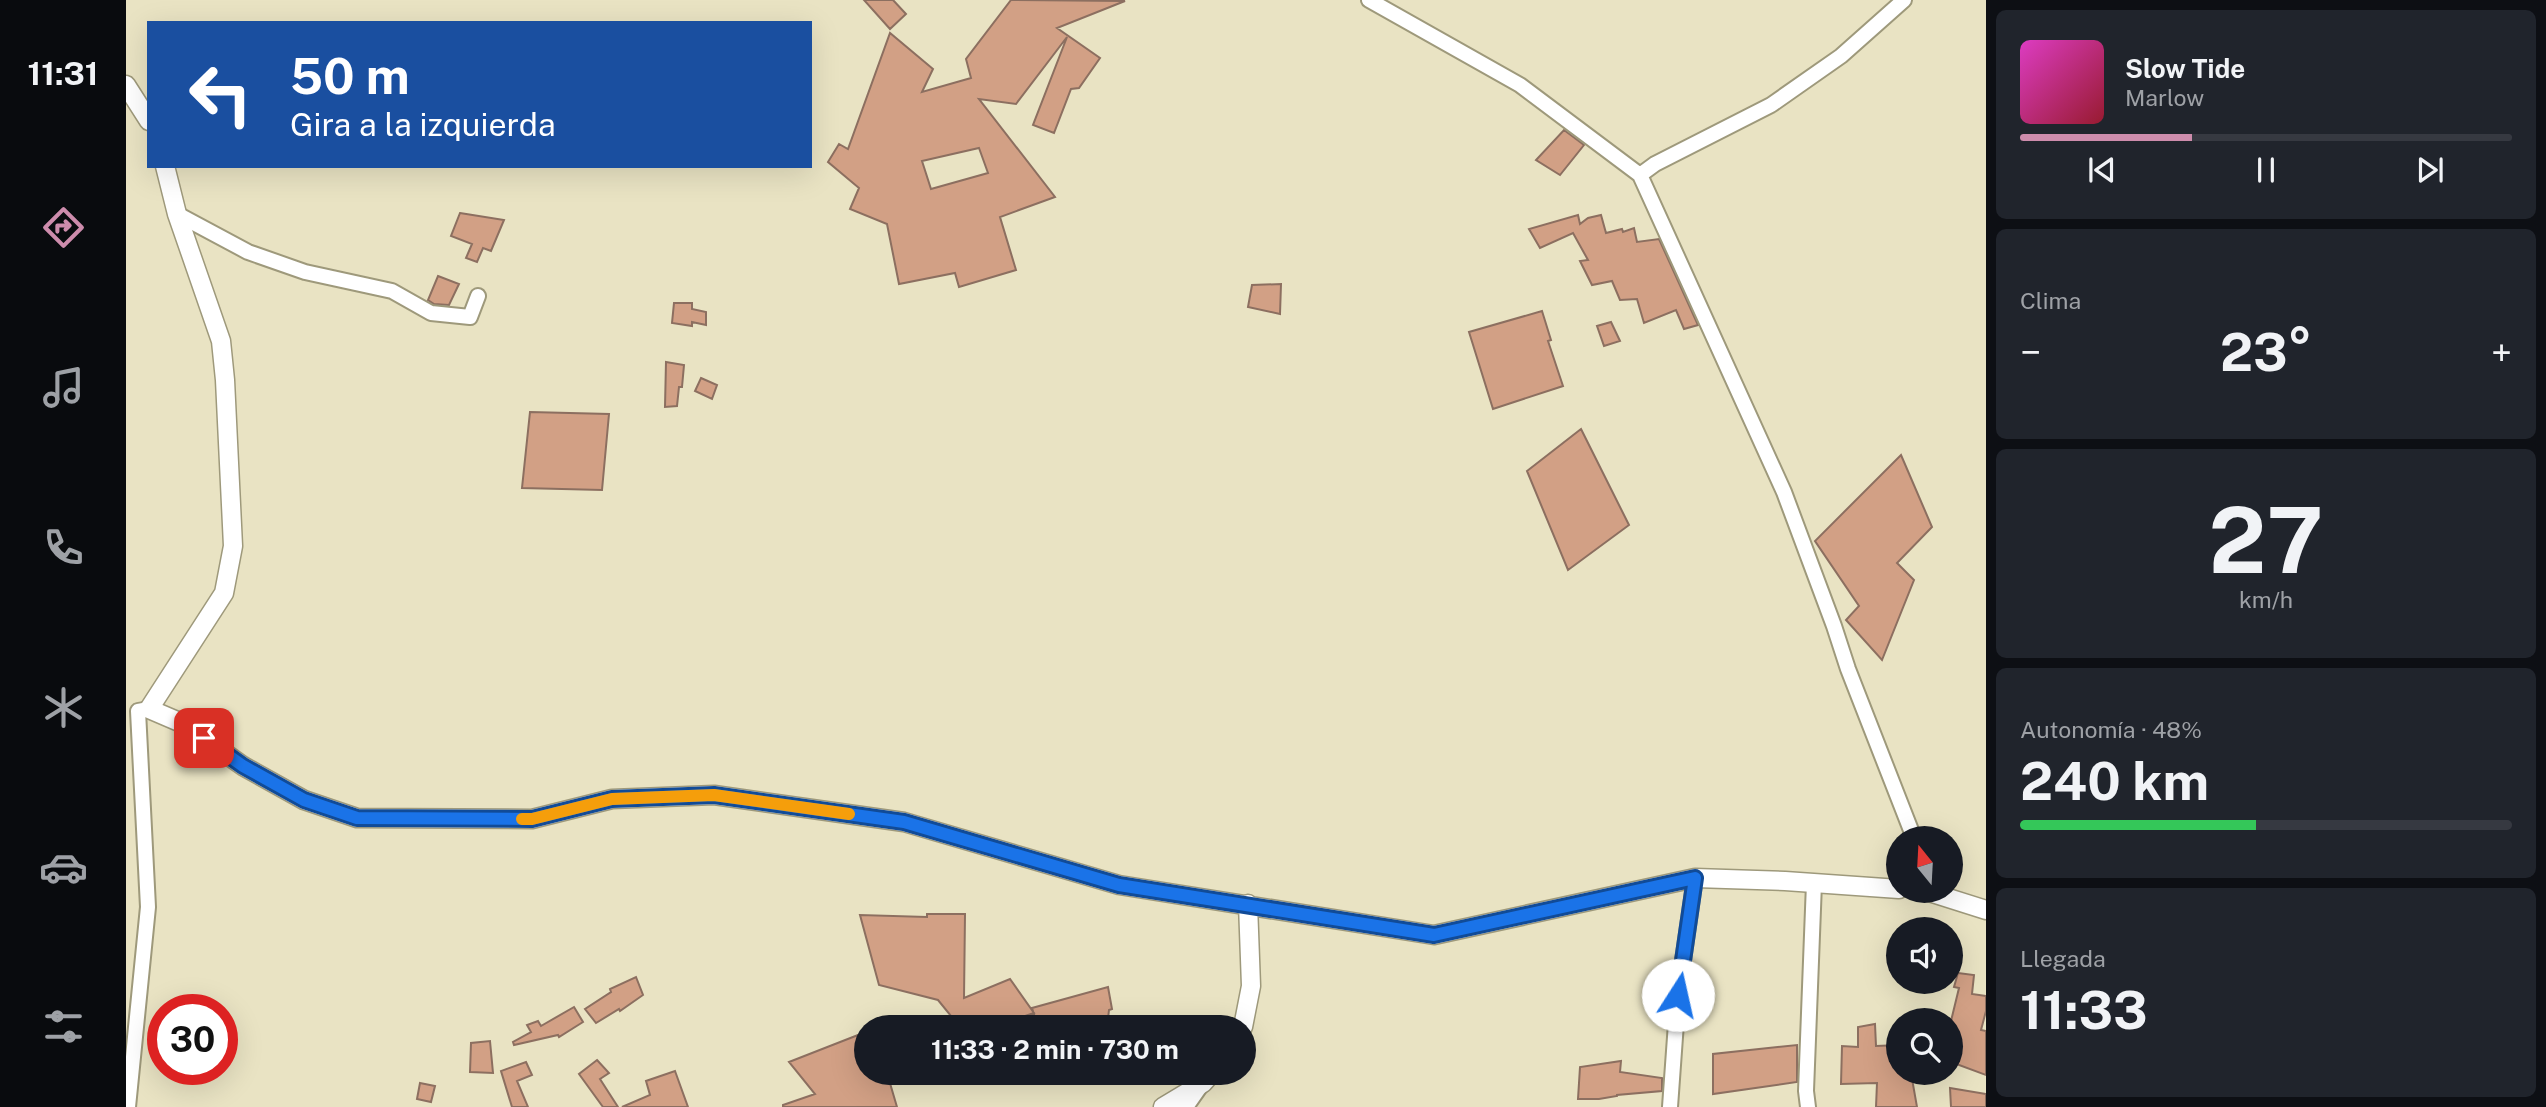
<!DOCTYPE html>
<html lang="es">
<meta charset="utf-8">
<style>
:root{--surface:#171b24;--page:#20242c;--text:#f1f3f6;--muted:#9ea1a6;--line:#363941;--accent:#cd8cac}
body{margin:0;font-family:"Public Sans",sans-serif;background:var(--page);color:var(--text);height:100vh;display:flex;flex-direction:column;font-size:26px;white-space:nowrap}
*{box-sizing:border-box;margin:0}
p{font-size:23px;color:var(--muted)}
.icon{flex:none;width:38px;height:38px;fill:none;stroke:currentColor;stroke-width:2;stroke-linecap:round;stroke-linejoin:round}
.map{position:relative;flex:1;overflow:hidden}
.details{display:flex;flex-direction:column;gap:10px;padding:10px;background:#0d0f14;width:560px}
.details>*{flex:none}
.top-card{position:absolute;left:21px;top:21px;width:665px;height:147px;border-radius:0px;box-shadow:0 7px 28px #0002;background:#1a4fa0;color:#fff;overflow:hidden}
.needle{width:46px;rotate:342deg}
.tools{position:absolute;left:1760px;top:826px;display:grid;gap:14px}
.tools a{display:grid;place-items:center;width:77px;height:77px;border-radius:50%;background:var(--surface);box-shadow:0 7px 28px #0002;font-size:35px}
.speed{position:absolute;left:21px;top:994px;display:flex;gap:14px;font-size:35px;font-weight:700;text-align:center}
.speed>*{display:grid;place-content:center;width:91px;height:91px;border-radius:50%;background:var(--surface);box-shadow:0 7px 28px #0002;line-height:1}
.speed .limit{border:10px solid #d22;background:#fff;color:#111}
.pin{position:absolute;display:grid;place-items:center;width:60px;height:60px;color:#fff;margin:-30px;border-radius:14px;box-shadow:0 4px 10px #0006}
.me{position:absolute;width:77px;margin:-38px;rotate:10deg;stroke-linejoin:round;filter:drop-shadow(0 0 5px #0008)}
.turn{display:flex;align-items:center;gap:24px;height:147px;padding:0 28px;font-size:32px}
.turn .icon{width:91px;height:91px;stroke-width:2.5}
.turn b{display:block;font-size:49px;line-height:60px}
.big{font-size:52px;font-weight:700;line-height:1.1}
.details .tile{flex:1;display:flex;flex-direction:column;justify-content:center;gap:10px;min-width:0;padding:0 24px;border-radius:10px;background:var(--page)}
.details .dial{align-items:center;gap:0}
.dial b{font-size:91px;line-height:1}
.song{display:flex;align-items:center;gap:21px}
.cover{width:84px;height:84px;border-radius:10px;background:linear-gradient(135deg,hsl(310 70% 55%),hsl(350 70% 35%))}
.played{height:7px;border-radius:4px;background:linear-gradient(90deg,var(--accent) 35%,var(--line) 35%)}
.keys{display:flex;justify-content:space-around;direction:ltr}
.heat{display:flex;justify-content:space-between;align-items:center;font-size:38px;direction:ltr}
.charge{height:10px;border-radius:5px;background:linear-gradient(90deg,#34c759 48%,var(--line) 0)}
.trip{position:absolute;left:728px;top:1015px;width:402px;height:70px;border-radius:35px;background:var(--surface);box-shadow:0 7px 28px #0002;font-weight:700;line-height:70px;text-align:center}
main{display:flex;flex:1;min-height:0}
.tab-bar{display:flex;flex-direction:column;width:126px;justify-content:space-around;align-items:center;background:#090b0e;color:var(--muted)}
.tab-bar .icon{width:49px;height:49px}
.tab-bar .on{color:var(--accent)}
.tab-bar b{font-size:32px;color:var(--text)}
.map>svg:first-child{display:block}
.building{fill:#d2a085;stroke:#8c6f60;stroke-width:2;fill-rule:evenodd}
.lines{fill:none;stroke-linecap:round;stroke-linejoin:round}
.minor-casing{stroke:#9e997b;stroke-width:18}
.tertiary-casing{stroke:#9e997b;stroke-width:21}
.minor{stroke:#fff;stroke-width:14}
.tertiary{stroke:#fff;stroke-width:18}
.route-casing{stroke:#114b97;stroke-width:18}
.route{stroke:#1a73e8;stroke-width:12}
.slow{stroke:#f59e0b;stroke-width:12}
</style>
<main>
<nav class="tab-bar">
<b>11:31</b>
<svg class="icon on" aria-label="directions" viewBox="0 0 24 24"><path d="M12 3l9 9-9 9-9-9zM9 14v-3h6M13 9l2 2-2 2"/></svg>
<svg class="icon" aria-label="music" viewBox="0 0 24 24"><path d="M9 18V5l10-2v13"/><circle cx="6" cy="18" r="3"/><circle cx="16" cy="16" r="3"/></svg>
<svg class="icon" aria-label="phone" viewBox="0 0 24 24"><path d="M5 4h4l2 5-3 2q2 4 5 5l2-3 5 2v4C11 20 4 13 5 4z"/></svg>
<svg class="icon" aria-label="climate" viewBox="0 0 24 24"><path d="M12 3v18M4 7l16 10M4 17L20 7"/></svg>
<svg class="icon" aria-label="car" viewBox="0 0 24 24"><path d="M5 17H2v-5l4-1 3-4h7l3 4 3 1v5h-3M9 17h6M6 11h13"/><circle cx="7" cy="17" r="2"/><circle cx="17" cy="17" r="2"/></svg>
<svg class="icon" aria-label="filters" viewBox="0 0 24 24"><path d="M4 7h16M4 17h16"/><circle cx="9" cy="7" r="2"/><circle cx="15" cy="17" r="2"/></svg>
</nav>
<div class="map">
<svg width="1860" height="1107" viewBox="0 0 1860 1107">
<rect width="100%" height="100%" fill="#e9e3c3"/>
<path class="building" d="M738 0H767L780 14 764 29Z
M885 0 999 1 931 28 974 58 953 88 945 89 928 133 907 125 941 37 890 104 853 99 929 197 874 217 890 270 833 287 829 273 773 284 761 224 724 209 733 188 702 162 713 144 722 149 764 33 807 69 796 92 845 78 840 59ZM853 148 862 173 805 189 796 161Z
M1438 130 1458 145 1434 175 1410 160Z
M334 213 378 220 365 251 357 248 351 262 340 258 346 244 325 236Z
M1452 215 1454 224 1462 218 1475 215 1480 233 1496 229 1497 232 1508 228 1511 242 1533 239 1572 325 1558 329 1550 310 1518 323 1511 299 1494 300 1486 281 1466 285 1454 261 1462 260 1447 233 1414 248 1403 229Z
M312 276 333 284 323 305 308 304 302 300Z
M1155 284 1154 314 1122 307 1126 285Z
M548 303H566V309L580 312V325L566 322V326L546 323Z
M1416 311 1425 340 1422 341 1437 386 1367 409 1343 332Z
M1485 322 1494 341 1478 346 1471 326Z
M540 362 558 365 556 387H553L551 406 539 407Z
M575 378 591 385 586 399 569 391Z
M404 412 483 414 476 490 396 488Z
M1455 429 1503 525 1442 570 1401 471Z
M1775 455 1806 527 1771 563 1788 580 1756 660 1720 620 1733 606 1689 541Z
M801 914H839L838 998 884 979 908 1013 884 1021 886 1027H834L812 1000 753 985 734 915 801 917Z
M1832 973 1848 975 1846 994 1860 996V1011L1855 1030 1860 1031V1075L1825 1062V1021L1833 988 1828 987Z
M510 977 517 995 494 1011 493 1009 470 1023 459 1009 485 992 484 989Z
M982 987 986 1009 983 1010 981 1027H912L906 1008Z
M448 1007 457 1022 433 1037 432 1035 388 1045 387 1042 405 1032 401 1025 412 1021 415 1026Z
M1749 1024 1750 1046 1773 1045V1073H1785L1791 1107H1750L1751 1083 1715 1084 1716 1046 1732 1047V1027Z
M732 1035 740 1045V1073H761L771 1107H657V1105L689 1094 663 1062Z
M364 1041 367 1073 344 1072 345 1043Z
M1671 1045V1082L1587 1094V1054Z
M471 1060 483 1073 474 1079 492 1107H477L453 1074Z
M1495 1061 1494 1072 1536 1078V1091L1491 1095V1096L1473 1099H1452L1454 1067Z
M400 1062 406 1075 391 1081 402 1107H386L375 1071Z
M549 1071 562 1107H496L524 1095 520 1081Z
M294 1083 309 1086 305 1102 291 1099Z
M1824 1088 1860 1094V1107H1825Z"/>
<g class="lines">
<g class="minor-casing">
<path id="minor" d="M1243 0 1394 85 1514 175 1658 492 1708 626 1722 669 1788 838
M1514 175 1529 164 1645 105 1715 56 1778 0
M51 214 122 252 179 272 266 291 305 313 344 317 352 296
M2 1107 22 907 12 711 23 709
M1060 1107 1074 1087
M1544 1107 1552 995 1569 878
M1682 1107 1680 1091 1688 883"/>
</g>
<g class="tertiary-casing">
<path id="tertiary" d="M0 85 23 121
M39 166 51 214 95 341 99 380 107 546 98 593 23 709 58 724 117 766 178 800 231 818 406 819 486 799 588 795 778 822 993 885 1308 935 1569 878 1659 881 1773 889
M1800 891 1860 910
M1117 1027 1125 986 1122 904
M1037 1107 1077 1083 1086 1073"/>
</g>
<use href="#minor" class="minor"/>
<use href="#tertiary" class="tertiary"/>
</g>
<g class="lines">
<g class="route-casing">
<path id="route" d="M78 738 117 766 178 800 231 818 406 819 486 799 588 795 778 822 993 885 1308 935 1569 878 1552 995"/>
</g>
<use href="#route" class="route"/>
<path class="slow" d="M396 819H406L486 799 588 795 723 814"/>
</g>
</svg>
<div class="tools">
<a><svg class="needle" viewBox="-14 -14 28 28"><path d="M0-13l5 13h-10z" fill="#e53935"/><path d="M0 13l5-13h-10z" fill="#9ea1a6"/></svg></a>
<a><svg class="icon" aria-label="sound" viewBox="0 0 24 24"><path d="M4 9h4l5-4v14l-5-4H4zM17 9q2 3 0 6"/></svg></a>
<a><svg class="icon" aria-label="search" viewBox="0 0 24 24"><circle cx="10" cy="10" r="6"/><path d="M15 15l6 6"/></svg></a>
</div>
<div class="speed"><div class="limit">30</div></div>
<div class="pin" style="left:78px;top:738px;background:#d93025"><svg class="icon" aria-label="arrive" viewBox="0 0 24 24"><path d="M6 21V4h12l-3 4 3 4H6"/></svg></div>
<svg class="me" style="left:1552px;top:995px" viewBox="-20 -20 40 40"><circle r="19" fill="#fff"/><path d="M0-13L10 11 0 6-10 11z" fill="#1a73e8"/></svg>
<div class="trip">11:33 · 2 min · 730 m</div>
<div class="top-card">
<div class="turn"><svg class="icon" aria-label="left" viewBox="0 0 24 24"><path d="M17 20v-9H6M10 6l-5 5 5 5"/></svg><div><b>50 m</b>Gira a la izquierda</div></div>
</div>
</div>
<section class="details">
<div class="tile">
<div class="song"><i class="cover"></i><div><b>Slow Tide</b><p>Marlow</p></div></div>
<div class="played"></div>
<div class="keys"><svg class="icon" aria-label="previous" viewBox="0 0 24 24"><path d="M18 5L8 12l10 7zM5 5v14"/></svg><svg class="icon" aria-label="pause" viewBox="0 0 24 24"><path d="M8 5v14M16 5v14"/></svg><svg class="icon" aria-label="next" viewBox="0 0 24 24"><path d="M6 5l10 7-10 7zM19 5v14"/></svg></div>
</div>
<div class="tile"><p>Clima</p>
<div class="heat"><a>−</a><b class="big">23°</b><a>+</a></div>
</div>
<div class="tile dial"><b>27</b><p>km/h</p></div>
<div class="tile"><p>Autonomía · 48%</p><b class="big">240 km</b><div class="charge"></div></div>
<div class="tile"><p>Llegada</p><b class="big">11:33</b></div>
</section>
</main>
